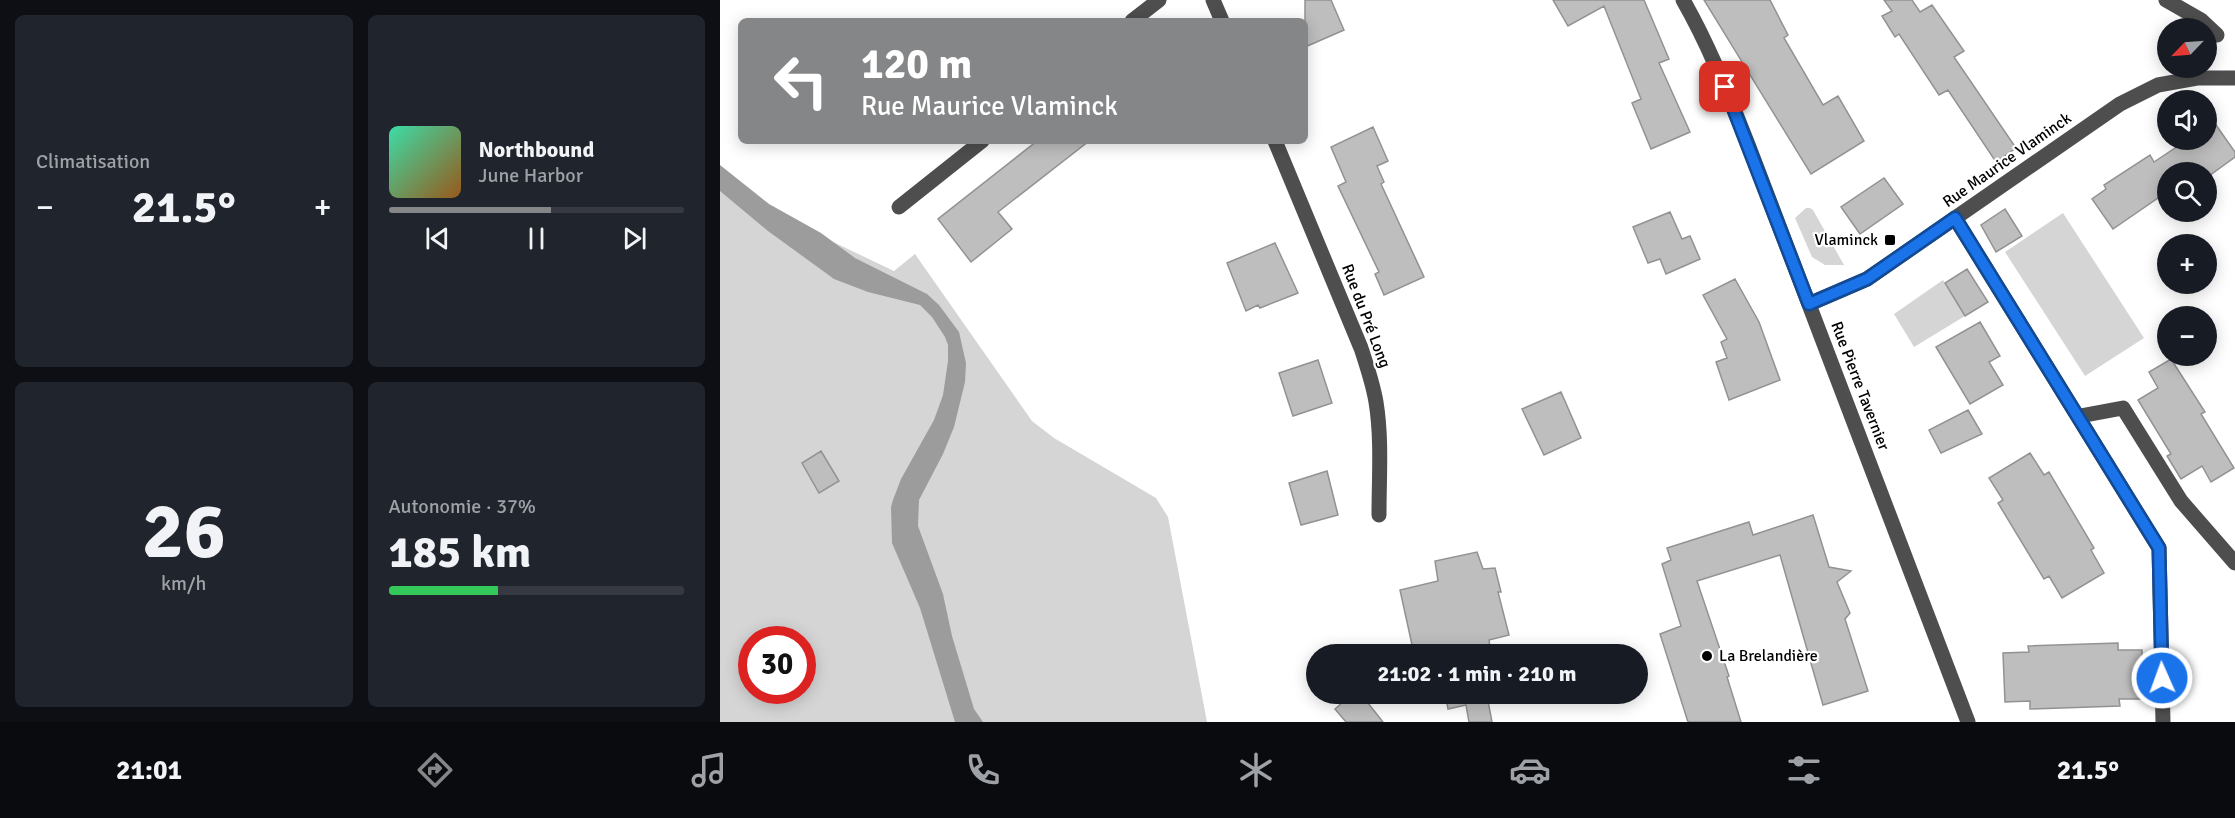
<!DOCTYPE html>
<html lang="fr">
<meta charset="utf-8">
<style>
:root{--surface:#171b24;--page:#20242c;--text:#f1f3f6;--muted:#9ea1a6;--line:#363941;--accent:#858687}
body{margin:0;font-family:Signika,sans-serif;background:var(--page);color:var(--text);height:100vh;display:flex;flex-direction:column;font-size:22px;white-space:nowrap}
*{box-sizing:border-box;margin:0}
p{font-size:20px;color:var(--muted)}
.icon{flex:none;width:33px;height:33px;fill:none;stroke:currentColor;stroke-width:2;stroke-linecap:round;stroke-linejoin:round}
.map{position:relative;flex:1;overflow:hidden}
.side{display:flex;flex-direction:column;gap:15px;padding:15px;background:#0d0f14;width:720px}
.side>*{flex:none}
.hud{position:absolute;left:18px;top:18px;width:570px;height:126px;border-radius:9px;box-shadow:0 3px 15px #0003;background:#858687;color:#fff;overflow:hidden}
.needle{width:39px;rotate:245deg}
.fabs{position:absolute;left:1437px;top:18px;display:grid;gap:12px}
.fabs a{display:grid;place-items:center;width:60px;height:60px;border-radius:50%;background:var(--surface);box-shadow:0 3px 15px #0003;font-size:30px}
.speed{position:absolute;left:18px;top:626px;display:flex;gap:12px;font-size:30px;font-weight:700;text-align:center}
.speed>*{display:grid;place-content:center;width:78px;height:78px;border-radius:50%;background:var(--surface);box-shadow:0 3px 15px #0003;line-height:1}
.speed .limit{border:9px solid #d22;background:#fff;color:#111}
.pin{position:absolute;display:grid;place-items:center;width:51px;height:51px;color:#fff;margin:-26px;border-radius:12px;box-shadow:0 3px 9px #0006}
.me{position:absolute;width:66px;margin:-33px;rotate:358deg;stroke-linejoin:round;filter:drop-shadow(0 0 4px #0008)}
.turn{display:flex;align-items:center;gap:21px;height:126px;padding:0 24px;font-size:27px}
.turn .icon{width:78px;height:78px;stroke-width:2.5}
.turn b{display:block;font-size:42px;line-height:51px}
.big{font-size:45px;font-weight:800;line-height:1.1}
.side .card{flex:1;display:flex;flex-direction:column;justify-content:center;gap:9px;min-width:0;padding:0 21px;border-radius:9px;background:var(--page)}
.side .dial{align-items:center;gap:0}
.dial b{font-size:78px;line-height:1}
.song{display:flex;align-items:center;gap:18px}
.cover{width:72px;height:72px;border-radius:9px;background:linear-gradient(135deg,hsl(160 70% 55%),hsl(30 70% 35%))}
.played{height:6px;border-radius:3px;background:linear-gradient(90deg,var(--accent) 55%,var(--line) 55%)}
.keys{display:flex;justify-content:space-around;direction:ltr}
.heat{display:flex;justify-content:space-between;align-items:center;font-size:33px;direction:ltr}
.charge{height:9px;border-radius:4px;background:linear-gradient(90deg,#34c759 37%,var(--line) 0)}
.side .tiles{flex:1;display:grid;gap:15px;grid-template-columns:repeat(2,1fr)}
.trip{position:absolute;left:586px;top:644px;width:342px;height:60px;border-radius:30px;background:var(--surface);box-shadow:0 3px 15px #0003;font-weight:800;line-height:60px;text-align:center}
.tabs{display:flex;height:96px;justify-content:space-around;align-items:center;background:#090b0e;color:var(--muted)}
.tabs .icon{width:42px;height:42px}
.tabs .selected{color:var(--accent)}
.tabs b{font-size:27px;color:var(--text)}
main{display:flex;flex:1;min-height:0}
.map>svg:first-child{display:block}
.green{fill:#d5d5d5;fill-rule:evenodd}
.water{fill:#9c9c9c}
.building{fill:#bebebe;stroke:#929292;stroke-width:1.5}
.lines{fill:none;stroke-linecap:round;stroke-linejoin:round}
.minor{stroke:#4e4e4e;stroke-width:15}
.route-casing{stroke:#114b97;stroke-width:15}
.route{stroke:#1a73e8;stroke-width:10}
.poi-dot{fill:#000;stroke:#fff;stroke-width:2}
.labels{text-anchor:middle;dominant-baseline:central;stroke-width:4.5;stroke-linejoin:round;paint-order:stroke}
.street-label{font-size:16px;fill:#000;stroke:#fff}
.poi-label{font-size:16px;fill:#000;stroke:#fff;text-anchor:end}
</style>
<main>
<section class="side">
<div class="tiles">
<div class="card"><p>Climatisation</p>
<div class="heat"><a>−</a><b class="big">21.5°</b><a>+</a></div>
</div>
<div class="card">
<div class="song"><i class="cover"></i><div><b>Northbound</b><p>June Harbor</p></div></div>
<div class="played"></div>
<div class="keys"><svg class="icon" aria-label="previous" viewBox="0 0 24 24"><path d="M18 5L8 12l10 7zM5 5v14"/></svg><svg class="icon" aria-label="pause" viewBox="0 0 24 24"><path d="M8 5v14M16 5v14"/></svg><svg class="icon" aria-label="next" viewBox="0 0 24 24"><path d="M6 5l10 7-10 7zM19 5v14"/></svg></div>
</div>
<div class="card dial"><b>26</b><p>km/h</p></div>
<div class="card"><p>Autonomie · 37%</p><b class="big">185 km</b><div class="charge"></div></div>
</div>
</section>
<div class="map">
<svg width="1515" height="722" viewBox="0 0 1515 722">
<rect width="100%" height="100%" fill="#fff"/>
<path class="green" d="M0 188 174 271 195 254 312 421 334 438 436 498 448 517 487 722H0ZM32 639H82V690H32Z
M1086 208H1090L1093 210 1124 265H1105L1092 257 1075 218Z
M1343 213 1424 338 1365 376 1285 252Z
M1223 280 1245 316 1194 347 1174 314Z"/>
<path class="water" d="M0 165 49 204 101 233 135 258 207 294 219 305 239 332 246 363 245 382 234 427 223 454 199 500 198 526 223 594 232 636 254 709 263 722H235L200 608 172 543 171 507 173 500 181 479 214 420 223 395 228 361V345L225 337 212 317 200 305 148 292 114 279 48 231 0 191Z"/>
<path class="building" d="M585 0H611L624 30 585 47Z
M833 0H924L949 59 939 63 970 132 931 149 912 103 921 99 884 6 848 26Z
M984 0H1050L1068 35 1064 38 1103 105 1118 96 1144 141 1091 174Z
M1164 0H1192L1200 12 1212 5 1244 51 1234 57 1296 148 1276 162 1228 90 1219 95 1179 34 1175 37 1162 16 1172 11Z
M1496 125 1515 152V157L1486 178V172H1448V191L1393 229 1372 199 1386 189 1384 185 1430 155 1434 162 1464 142 1466 145 1474 140H1486V132Z
M653 127 668 161 657 166 664 182 661 184 704 277 664 295 655 274 659 272 618 186 626 182 611 147Z
M317 141H369L278 212 292 229 251 262 218 219Z
M1164 178 1183 204 1140 234 1121 207Z
M1285 209 1302 236 1276 252 1261 225Z
M950 212 962 239 970 236 980 259 946 274 940 259 928 263 913 227Z
M555 243 578 293 540 308 538 305 526 311 507 263Z
M1247 269 1268 302 1245 316 1225 283Z
M1015 279 1039 322 1060 380 1009 400 996 362 1007 358 1001 342 1007 339 983 295Z
M1260 322 1280 356 1269 362 1283 385 1250 404 1216 347Z
M1451 359 1485 412 1481 414 1514 468 1491 482 1482 466 1461 479 1447 456 1451 454 1418 400 1438 388 1429 372Z
M598 360 612 403 573 416 559 373Z
M841 392 861 438 824 455 802 409Z
M1248 410 1262 434 1221 453 1209 430Z
M101 451 119 481 99 493 82 463Z
M1310 453 1324 475 1329 472 1374 548 1371 550 1384 573 1342 598 1329 576 1324 579 1278 503 1283 500 1269 478Z
M607 471 618 515 581 525 569 483Z
M1093 515 1109 567 1131 571 1117 582 1130 613 1125 619 1148 691 1103 705 1060 555 977 581 1009 676 1007 677 1021 722H968L940 634 961 626 942 564 951 560 947 548 1029 522 1033 535Z
M757 552 763 569 775 568 781 592H778L789 635 769 640 771 654H694L680 590 718 581 715 561Z
M1398 643V650H1422L1424 699H1399L1400 706 1310 709V701L1285 702 1283 653 1309 652 1308 646Z
M633 693H640L663 722H626L615 709Z
M725 693H777L779 699 768 701 772 722H749L746 705 728 709Z"/>
<g class="lines">
<path class="minor" d="M493 0 502 21
M963 0C990 47 1009 97 1029 147L1248 722
M1446 0 1481 20 1497 35
M412 21 439 0
M555 141 641 348C647 366 653 384 656 402 662 439 659 477 659 515
M179 207 262 141
M1235 218 1439 548 1443 722
M1089 304 1147 279 1400 104 1438 85 1477 78H1515
M1360 416 1403 408 1461 501 1515 563"/>
</g>
<g class="lines">
<g class="route-casing">
<path id="route" d="M1005 87 1089 304 1147 279 1235 218 1439 548 1442 678"/>
</g>
<use href="#route" class="route"/>
</g>
<g class="poi-dot">
<rect x="1164" y="234" width="12" height="12" rx="3"/>
<circle cx="987" cy="656" r="6"/>
</g>
<g class="labels">
<g class="street-label">
<text transform="translate(1287 160) rotate(-35)">Rue Maurice Vlaminck</text>
<text transform="translate(646 316) rotate(69)">Rue du Pré Long</text>
<text transform="translate(1140 386) rotate(69)">Rue Pierre Tavernier</text>
</g>
<g class="poi-label">
<text x="1158" y="240">Vlaminck</text>
<text x="999" y="656" text-anchor="start">La Brelandière</text>
</g>
</g>
</svg>
<div class="fabs">
<a><svg class="needle" viewBox="-14 -14 28 28"><path d="M0-13l5 13h-10z" fill="#e53935"/><path d="M0 13l5-13h-10z" fill="#9ea1a6"/></svg></a>
<a><svg class="icon" aria-label="sound" viewBox="0 0 24 24"><path d="M4 9h4l5-4v14l-5-4H4zM17 9q2 3 0 6"/></svg></a>
<a><svg class="icon" aria-label="search" viewBox="0 0 24 24"><circle cx="10" cy="10" r="6"/><path d="M15 15l6 6"/></svg></a>
<a>+</a>
<a>−</a>
</div>
<div class="speed"><div class="limit">30</div></div>
<div class="pin" style="left:1005px;top:87px;background:#d93025"><svg class="icon" aria-label="arrive" viewBox="0 0 24 24"><path d="M6 21V4h12l-3 4 3 4H6"/></svg></div>
<svg class="me" style="left:1442px;top:678px" viewBox="-20 -20 40 40"><circle r="17" fill="#1a73e8" stroke="#fff" stroke-width="3"/><path d="M0-11L8 9 0 5-8 9z" fill="#fff"/></svg>
<div class="trip">21:02 · 1 min · 210 m</div>
<div class="hud">
<div class="turn"><svg class="icon" aria-label="left" viewBox="0 0 24 24"><path d="M17 20v-9H6M10 6l-5 5 5 5"/></svg><div><b>120 m</b>Rue Maurice Vlaminck</div></div>
</div>
</div>
</main>
<nav class="tabs">
<b>21:01</b>
<svg class="icon selected" aria-label="directions" viewBox="0 0 24 24"><path d="M12 3l9 9-9 9-9-9zM9 14v-3h6M13 9l2 2-2 2"/></svg>
<svg class="icon" aria-label="music" viewBox="0 0 24 24"><path d="M9 18V5l10-2v13"/><circle cx="6" cy="18" r="3"/><circle cx="16" cy="16" r="3"/></svg>
<svg class="icon" aria-label="phone" viewBox="0 0 24 24"><path d="M5 4h4l2 5-3 2q2 4 5 5l2-3 5 2v4C11 20 4 13 5 4z"/></svg>
<svg class="icon" aria-label="climate" viewBox="0 0 24 24"><path d="M12 3v18M4 7l16 10M4 17L20 7"/></svg>
<svg class="icon" aria-label="car" viewBox="0 0 24 24"><path d="M5 17H2v-5l4-1 3-4h7l3 4 3 1v5h-3M9 17h6M6 11h13"/><circle cx="7" cy="17" r="2"/><circle cx="17" cy="17" r="2"/></svg>
<svg class="icon" aria-label="filters" viewBox="0 0 24 24"><path d="M4 7h16M4 17h16"/><circle cx="9" cy="7" r="2"/><circle cx="15" cy="17" r="2"/></svg>
<b>21.5°</b>
</nav>
